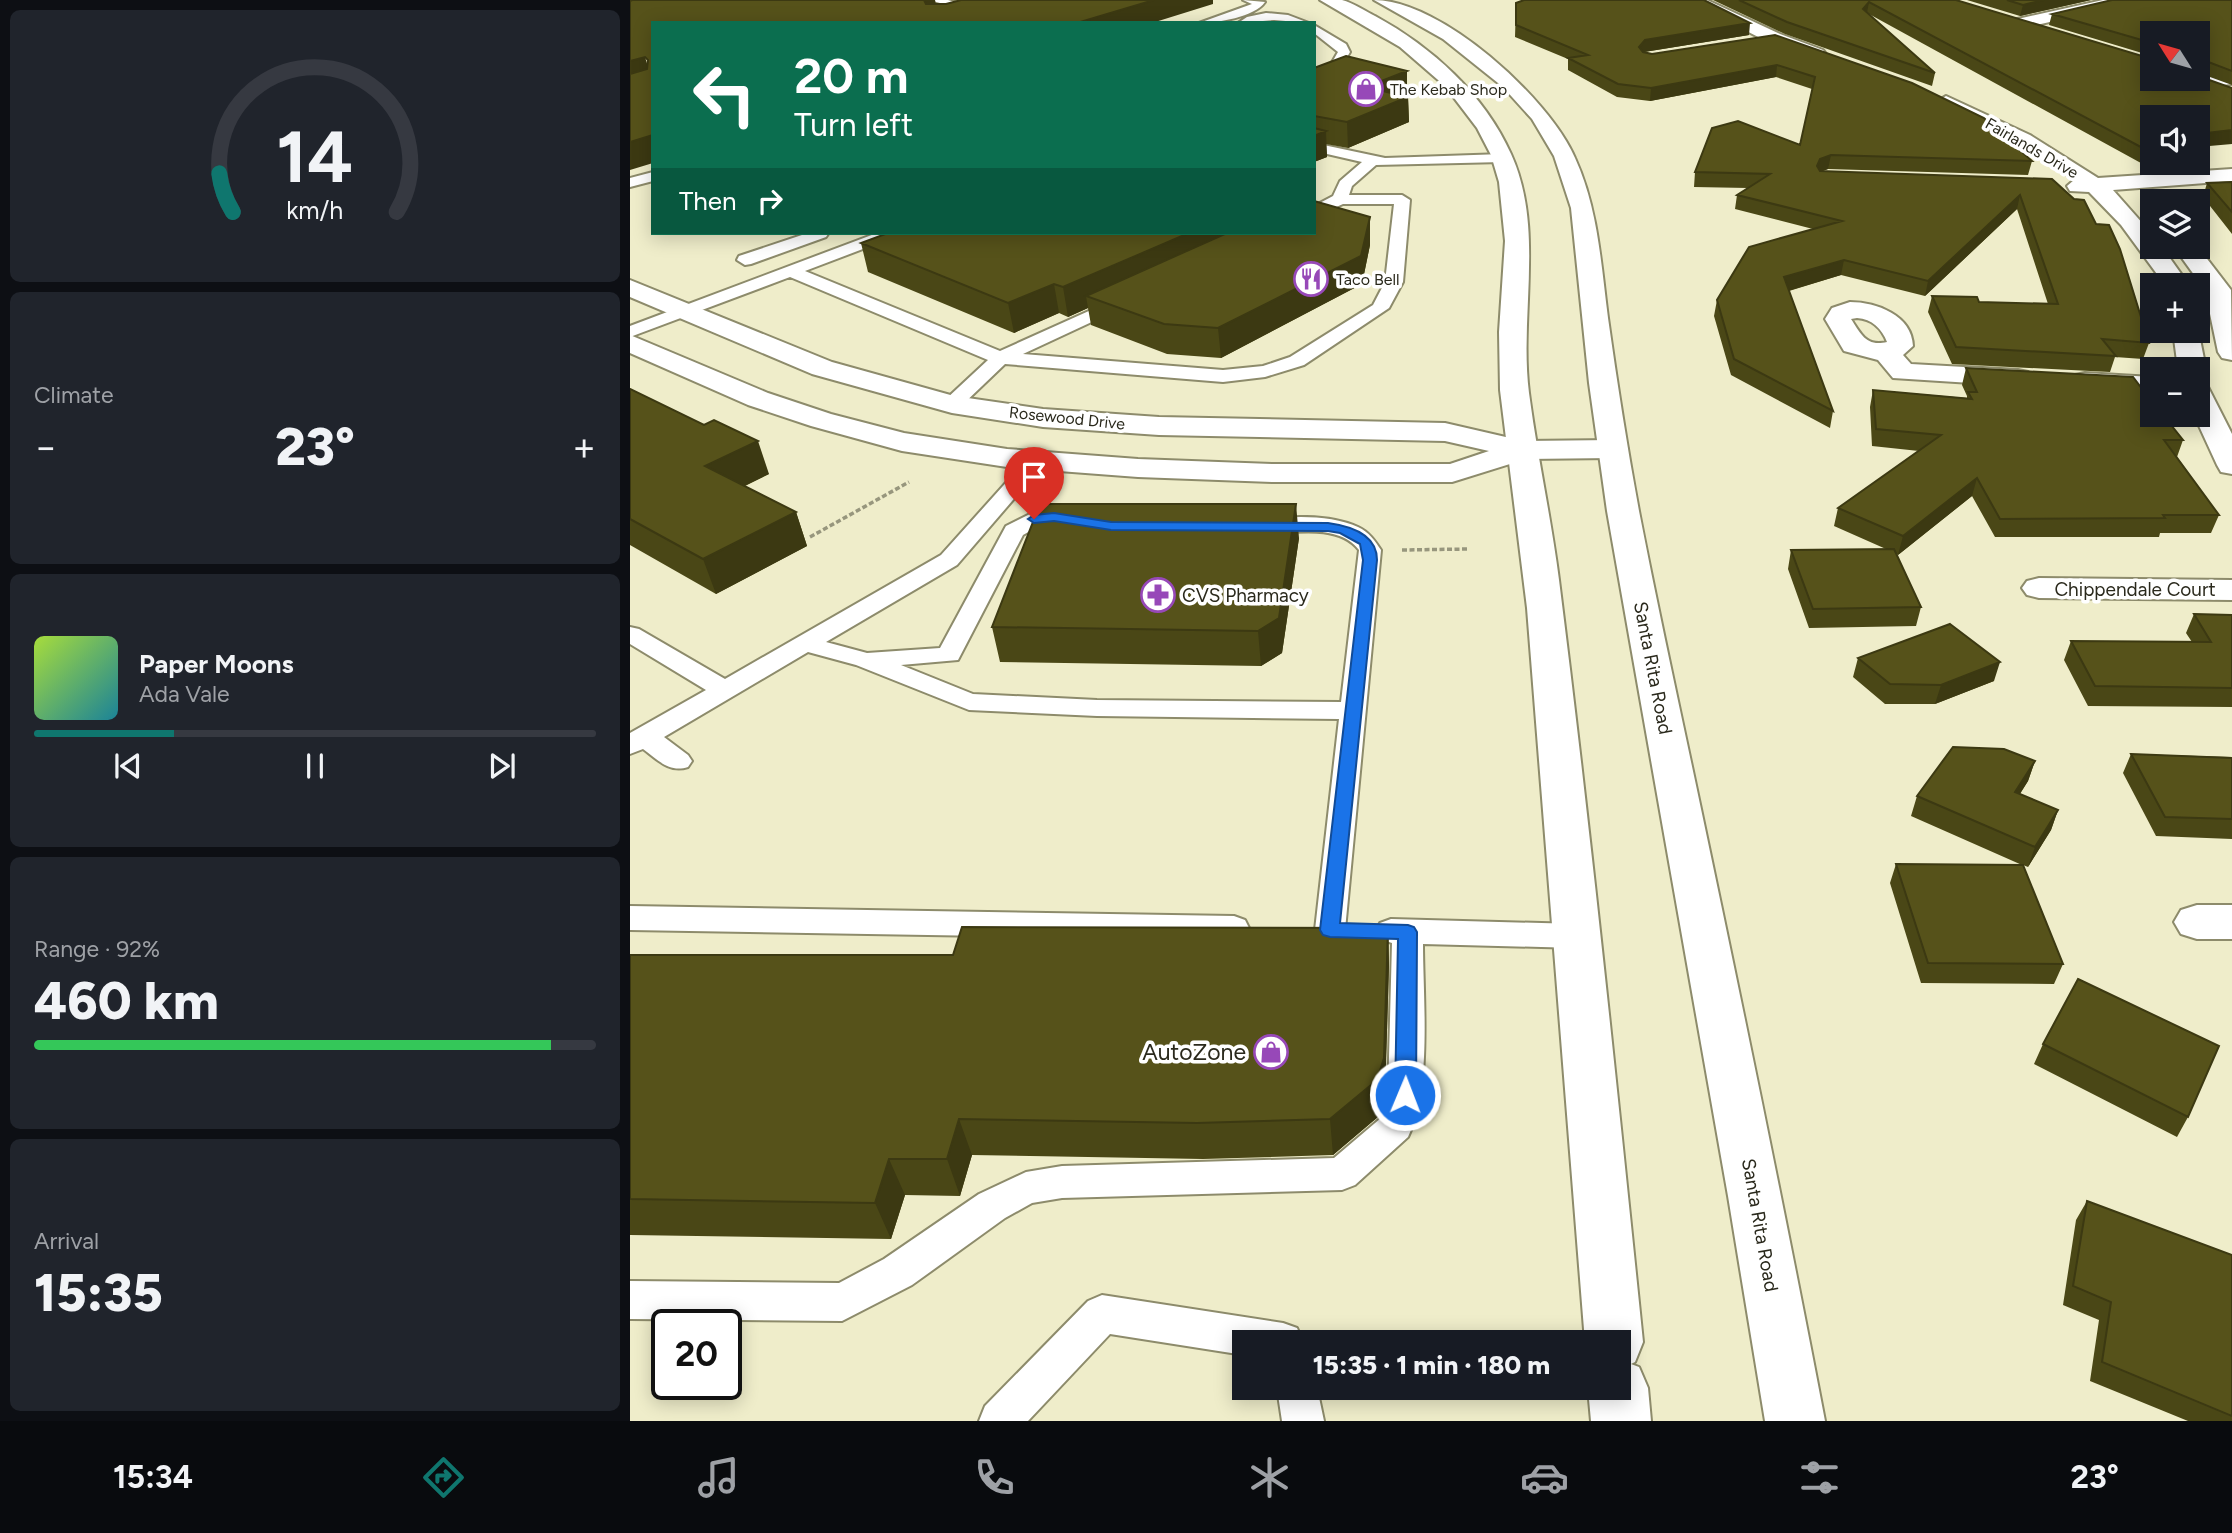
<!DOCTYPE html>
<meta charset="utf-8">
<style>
:root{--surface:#171b24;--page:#20242c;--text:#f1f3f6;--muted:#9ea1a6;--line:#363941;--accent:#0f766e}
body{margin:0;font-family:Figtree,sans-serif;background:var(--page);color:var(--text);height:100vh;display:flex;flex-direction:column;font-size:26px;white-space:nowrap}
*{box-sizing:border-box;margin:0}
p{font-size:23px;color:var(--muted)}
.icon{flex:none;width:38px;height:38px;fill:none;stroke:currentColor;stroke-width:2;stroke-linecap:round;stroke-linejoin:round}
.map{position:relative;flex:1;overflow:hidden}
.side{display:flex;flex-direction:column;gap:10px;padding:10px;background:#0d0f14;width:630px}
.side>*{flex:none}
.banner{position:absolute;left:21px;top:21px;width:665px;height:214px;border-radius:0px;box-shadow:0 4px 18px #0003;background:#0b6e4f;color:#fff;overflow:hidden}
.needle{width:46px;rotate:307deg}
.fabs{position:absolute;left:1510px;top:21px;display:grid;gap:14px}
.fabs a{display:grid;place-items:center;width:70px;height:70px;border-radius:0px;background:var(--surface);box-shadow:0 4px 18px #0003;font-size:35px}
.speed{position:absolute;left:21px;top:1309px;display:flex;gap:14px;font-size:35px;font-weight:700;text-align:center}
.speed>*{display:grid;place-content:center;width:91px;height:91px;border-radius:50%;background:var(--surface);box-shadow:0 4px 18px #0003;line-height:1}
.speed .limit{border:4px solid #111;border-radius:10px;background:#fff;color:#111}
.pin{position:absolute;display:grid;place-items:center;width:60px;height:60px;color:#fff;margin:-72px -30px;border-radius:50% 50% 50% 0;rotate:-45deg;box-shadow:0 0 7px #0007}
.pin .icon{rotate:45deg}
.me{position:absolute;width:77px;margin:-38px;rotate:1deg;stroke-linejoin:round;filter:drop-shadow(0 0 5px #0008)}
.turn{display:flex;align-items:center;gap:24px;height:147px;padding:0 28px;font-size:32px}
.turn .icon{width:91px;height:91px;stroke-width:2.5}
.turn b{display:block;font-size:49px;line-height:60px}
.then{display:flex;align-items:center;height:66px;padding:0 28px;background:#0003;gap:14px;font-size:26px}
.big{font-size:52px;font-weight:800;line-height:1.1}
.side .tile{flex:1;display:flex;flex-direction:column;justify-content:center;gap:10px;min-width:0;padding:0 24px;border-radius:10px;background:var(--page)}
.side .dial{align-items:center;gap:0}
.dial svg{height:182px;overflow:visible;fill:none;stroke:var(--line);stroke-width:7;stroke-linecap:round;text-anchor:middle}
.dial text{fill:var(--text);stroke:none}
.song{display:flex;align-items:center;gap:21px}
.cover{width:84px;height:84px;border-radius:10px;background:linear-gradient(135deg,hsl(80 70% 55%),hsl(190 70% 35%))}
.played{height:7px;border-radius:4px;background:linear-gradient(90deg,var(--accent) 25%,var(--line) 25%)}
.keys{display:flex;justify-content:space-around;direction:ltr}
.heat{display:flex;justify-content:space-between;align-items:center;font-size:38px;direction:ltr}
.charge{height:10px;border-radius:5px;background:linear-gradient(90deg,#34c759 92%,var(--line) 0)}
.trip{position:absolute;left:602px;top:1330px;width:399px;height:70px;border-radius:0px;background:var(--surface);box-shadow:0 4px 18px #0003;font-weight:800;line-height:70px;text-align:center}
.tab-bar{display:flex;height:112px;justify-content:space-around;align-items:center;background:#090b0e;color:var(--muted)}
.tab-bar .icon{width:49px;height:49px}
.tab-bar .active{color:var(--accent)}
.tab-bar b{font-size:32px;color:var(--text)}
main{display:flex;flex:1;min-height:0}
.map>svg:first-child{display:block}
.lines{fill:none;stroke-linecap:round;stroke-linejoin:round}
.lane-casing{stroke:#8d8b6b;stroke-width:4}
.street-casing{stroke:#8d8b6b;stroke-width:4}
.primary-casing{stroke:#8d8b6b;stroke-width:4}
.path{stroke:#97967d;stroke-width:3.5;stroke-dasharray:5 2.5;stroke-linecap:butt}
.lane{fill:#fff;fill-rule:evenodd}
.street{fill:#fff;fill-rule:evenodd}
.primary{fill:#fff;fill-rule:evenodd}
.wall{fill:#4a4716}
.shaded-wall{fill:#3c3912}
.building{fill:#56521a;stroke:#3c3912;stroke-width:2}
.route{fill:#1a73e8;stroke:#114b97;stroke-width:2}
.labels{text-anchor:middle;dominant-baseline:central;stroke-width:7;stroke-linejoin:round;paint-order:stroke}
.far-poi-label{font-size:16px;fill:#2a291c;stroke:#fff;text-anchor:start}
.far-street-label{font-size:16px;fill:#2a291c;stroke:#fff}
.street-label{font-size:19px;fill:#2a291c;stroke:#fff}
.poi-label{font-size:19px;fill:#2a291c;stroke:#fff;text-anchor:start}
.near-poi-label{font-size:23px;fill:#2a291c;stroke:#fff;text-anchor:end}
</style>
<main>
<section class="side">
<div class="tile dial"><svg viewBox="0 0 100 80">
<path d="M14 69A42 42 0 1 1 86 69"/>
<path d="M14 69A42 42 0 0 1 8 52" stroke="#0f766e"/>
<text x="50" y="56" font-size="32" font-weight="700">14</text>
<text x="50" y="72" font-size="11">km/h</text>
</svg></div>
<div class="tile"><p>Climate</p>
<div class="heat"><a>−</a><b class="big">23°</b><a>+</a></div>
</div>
<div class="tile">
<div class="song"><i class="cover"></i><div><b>Paper Moons</b><p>Ada Vale</p></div></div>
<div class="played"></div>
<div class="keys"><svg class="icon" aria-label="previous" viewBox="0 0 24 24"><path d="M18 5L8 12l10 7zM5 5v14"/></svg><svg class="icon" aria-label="pause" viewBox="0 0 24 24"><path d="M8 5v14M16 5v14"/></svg><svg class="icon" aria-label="next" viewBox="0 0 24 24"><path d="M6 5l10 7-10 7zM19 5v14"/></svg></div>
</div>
<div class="tile"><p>Range · 92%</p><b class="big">460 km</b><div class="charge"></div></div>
<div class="tile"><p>Arrival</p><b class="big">15:35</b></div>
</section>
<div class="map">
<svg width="1602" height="1421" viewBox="0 0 1602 1421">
<rect width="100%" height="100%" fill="#efedca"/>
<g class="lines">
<g class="lane-casing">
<path id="lane" d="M299 0H318L356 11 350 14Z
M613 0 635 2C625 17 587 23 569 23L622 4Z
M636 13 658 15 679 23 644 20 608 23 617 17Z
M684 25 716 44 720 52 710 69 684 78V70L701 64 708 52 684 33Z
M684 143 755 158 873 154 880 158 873 162 746 165 722 186 719 195H772L780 200 773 282 759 308 674 365 635 377 593 382 375 364 329 408H315L312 404 315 400 358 360 160 277 0 337V326L247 233H269L267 236 175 271 370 351 490 297 499 302 496 306 393 354 593 370 633 366 660 357 743 305 755 282 764 204H713L684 217V206L703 196 710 181 732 162 684 151Z
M23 172V181L0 187V178Z
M178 233 198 234 196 237 121 264 115 265 107 260 109 256Z
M406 455 413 457 416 461 413 465 327 565 196 642 237 653 310 648 376 526 404 512 424 510 448 515 451 520 448 525C423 531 422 517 393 535L328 660 271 665 343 694 467 700 711 702 729 550C708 523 662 533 632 534L624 532 621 527 624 522C654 515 700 514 728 527 739 532 745 541 751 550L715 930 711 938 700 942 689 938 685 930 709 719 467 716 339 710 226 665 178 652 34 737 58 755 62 761 58 767C39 773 28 760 13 749L0 754V733L76 690 0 644V627L9 629 95 679 311 555 399 457Z
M0 906 604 916 615 920 619 928 615 936 604 940 0 930Z
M761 919 947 924 958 928 963 936 958 944 947 948 793 944C793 999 802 1088 778 1137L725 1185 712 1190 432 1198 402 1203 375 1218 282 1285 212 1321 0 1319V1281L209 1283 254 1259 349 1194 396 1172 432 1166 704 1158 751 1118 758 1095 762 943 750 939 745 931 750 923Z
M472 1295 653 1323 667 1328 673 1342H614V1355L480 1334 398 1421H349L355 1406 458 1301Z
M647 1388H687L694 1421H652Z"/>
</g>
<g class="street-casing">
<path id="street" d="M1056 0H1077L1150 34 1193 50 1196 54 1187 59 1138 42Z
M1473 0H1494L1482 8 1389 29 1381 24 1383 20Z
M1602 72V84L1569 87 1560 81 1568 79 1569 75Z
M1316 96 1400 135 1468 178 1602 169V181L1483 190 1522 234V247H1532L1559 285H1535L1491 225 1459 192 1440 191 1437 186 1444 180C1404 149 1356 128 1309 106L1306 102Z
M1544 247H1568L1601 290 1602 360 1592 358 1588 352 1575 290Z
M0 280 202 362 324 396 413 409 529 417 815 423 893 441 983 440 994 443 998 449 994 455 983 458 896 459 822 482H642L508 477 377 467 272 451 181 426 118 405 0 353V335L138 393 201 414 274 433 377 449 508 459 642 464H820L859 451 815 441 529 435 413 427 322 413 182 374 0 297Z
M1220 302C1246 302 1282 315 1283 346L1273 355 1281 364 1388 370 1398 372 1402 378 1398 384 1388 386 1263 378 1248 360 1214 351 1195 319 1202 308ZM1227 318C1242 319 1252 329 1257 342 1236 347 1231 334 1221 319Z
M1568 329 1576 369 1568 376V369H1548L1543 331Z
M1455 373 1522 377V393L1445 387 1441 381 1445 375Z
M1568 384 1578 387 1602 434V474L1591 472 1587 465 1564 415H1568Z
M1409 578 1602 580V600L1409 598 1397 595 1392 588 1397 581Z
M1567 905H1602V939H1567L1551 934 1544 922 1551 910Z"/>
</g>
<g class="primary-casing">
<path id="primary" d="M690 0C697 0 705 0 712 0 723 3 735 11 745 16 802 47 854 94 881 154 915 229 889 314 899 393 907 455 921 517 929 580 961 833 987 1088 1013 1342L1005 1362 1001 1364 1009 1367 1018 1388 1021 1421H961L958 1388H989V1342H955L897 608 870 390 869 332 875 241 869 182 861 155 847 128 815 86 770 47Z
M744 0C811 0 919 98 945 158 968 208 971 264 978 318 987 382 997 447 1009 511 1028 610 1050 709 1071 809 1114 1013 1156 1217 1195 1421H1135L1098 1196 977 511 959 383 941 208 924 156 902 119 873 87 813 39Z"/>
</g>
<path class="path" d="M180 537 279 482
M772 550 838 549"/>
<use href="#lane" class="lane"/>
<use href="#street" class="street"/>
<use href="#primary" class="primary"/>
</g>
<path class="wall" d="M1083 0H1326L1522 117V161L1520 168 1239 14 1305 73 1302 86 1155 34Z
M1337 0H1461L1390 16Z
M1602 0V85L1569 73 1568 74V33H1522V56L1419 25 1422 14Z
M886 3 1119 35 1014 52 1022 54 1145 35 1402 161 1398 175 1198 169 1192 171 1422 179 1519 343 1513 359 1485 357 1480 372 1322 364 1298 312 1302 296 1349 302 1418 304 1387 209 1295 296 1211 275 1159 291 1203 411 1200 428 1101 375 1084 316 1087 300 1183 229 1105 209 1107 195 1118 188 1064 187 1065 172 1170 145 1182 89 1146 77 1020 101 987 97 938 70V59L885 37Z
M684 68 777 94 773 96 778 97 779 122 718 148 696 144 697 157 684 162Z
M1602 182V234L1573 197 1577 183Z
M740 217V245L732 284 591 358 537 354 461 325 458 308 438 317 429 313 384 333 238 272 231 243Z
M1336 368 1553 440 1547 457 1589 515 1581 533H1530L1529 537H1365L1342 496 1268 555 1266 554 1291 607 1286 626 1179 628 1158 569 1161 550 1256 549 1204 526 1208 508 1289 451 1242 446 1240 407 1243 390 1337 398V396L1332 385Z
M0 389 139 474 115 486 166 512 177 546 86 594 0 545Z
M669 538 652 653 631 666 370 662 362 627Z
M1564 614 1602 615V707L1458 706 1434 660 1441 641 1562 642 1556 633Z
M1228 658 1364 681 1305 704H1255L1223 677Z
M1501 754 1602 757V839L1526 836 1493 773Z
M1405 761 1398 781 1390 794 1428 810 1421 830 1398 867 1393 865 1433 964 1424 984 1291 983 1260 883 1266 864 1392 865 1281 816 1287 796Z
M758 928 759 965 755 1095 749 1116 703 1155 573 1159 342 1155 330 1196 275 1195 261 1239 0 1235V955H323Z
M1413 1044 1558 1117 1547 1137 1404 1064Z
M1457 1201 1602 1255V1421H1558L1460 1381 1469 1320 1433 1305 1446 1220Z"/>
<path class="shaded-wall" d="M293 0H305L309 17 298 22Z
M524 0H583V4L522 23H447Z
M1414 0H1461L1390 16 1393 5Z
M1239 2 1237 13 1233 9Z
M1120 23 1119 35 1014 52 1009 47 1015 40Z
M15 57 22 80 0 87V61Z
M1573 60 1569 73 1568 74V64Z
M1147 65 1146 77 1020 101 1021 88Z
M777 71V94L737 111 736 87Z
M778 97 779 122 718 148 717 122Z
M1602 130V144L1568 147V134Z
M696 131 697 157 684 162V136Z
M23 135V163L0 170V142Z
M1201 155 1198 169 1188 173 1187 166 1190 159Z
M1390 195 1387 209 1295 296 1298 281Z
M740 217V245L732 284 591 358 588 328Z
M559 233H624L456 296 458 308 438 317 433 287Z
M1214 260 1211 275 1151 293 1154 277Z
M424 284 429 313 384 333 378 303Z
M128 441 139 474 87 499 75 466Z
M1347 478 1342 496 1268 555 1273 536Z
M666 504 669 538 652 653 631 666 628 631Z
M166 512 177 546 86 594 73 559Z
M1370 662 1364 681 1305 704 1311 685Z
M1405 761 1398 781 1378 812 1385 792Z
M1428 810 1421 830 1398 867 1405 847Z
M758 928 759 965 755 1095 749 1116 703 1155 700 1119Z
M329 1119 342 1155 330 1196 317 1159Z
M259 1159 275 1195 261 1239 245 1203Z"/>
<path class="building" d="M2 0H294L296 4H316L331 0H524L447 23H23V135L0 142V74L17 69 18 60 15 57 0 61V1Z
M894 0H1074L1120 23 1015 40 1009 47 1013 52 1022 54 1145 35 1282 83 1354 118 1402 161 1201 155 1190 159 1187 166 1190 171 1422 179 1444 199 1454 200 1466 224 1479 225 1490 249 1519 343 1472 339 1486 356 1326 347 1302 296 1347 297 1349 302 1428 304 1390 195 1298 281 1214 260 1154 277 1203 411 1104 359 1087 300 1119 247 1212 221 1107 195 1140 174 1065 172 1082 128 1108 121 1170 145 1185 77 1147 65 1021 88 988 84 938 58 958 55 886 25V3Z
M1109 0H1326L1522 59V79H1568V76L1602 88V130L1568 134V117H1522V153L1239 2 1233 9 1305 73 1157 22Z
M1377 0H1414L1393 5Z
M1482 0H1602V71L1573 60 1568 64V33H1522V43L1422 14Z
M716 56 777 71 736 87 778 97 717 122 684 116V68Z
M684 128 696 131 684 136Z
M1602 182V212L1577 183Z
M684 201 740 217 731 256 588 328 534 324 456 296 597 233H684Z
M258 233H559L433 287 424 284 378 303 231 243Z
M1336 368 1503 377 1522 402V415H1533L1553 440H1534L1589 515H1533L1535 518 1370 519 1347 478 1273 536 1208 508 1311 435 1246 429 1243 390 1342 399 1338 392H1347Z
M0 389 74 425 84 420 128 441 75 466 166 512 73 559 0 519Z
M410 504H666L649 618 628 631 362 627Z
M1264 549 1291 607 1183 609 1161 550Z
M1564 614 1602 615V688L1465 686 1441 641 1581 642Z
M1320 624 1370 662 1311 685 1260 684 1228 658Z
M1323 747 1374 749 1405 761 1385 792 1428 810 1405 847 1287 796Z
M1501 754 1602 758V819L1535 817Z
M1266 864 1393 865 1433 964 1298 963Z
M332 927 758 928 754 1058 747 1080 700 1119 567 1123 329 1119 317 1159H259L245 1203 0 1199V955H323Z
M1448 979 1589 1046 1558 1117 1413 1044Z
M1457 1201 1602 1255V1416L1472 1362 1481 1302 1443 1286Z"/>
<path class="route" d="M424 513 481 522 698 523C720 526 747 534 747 560L710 923 778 925 784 927 787 932 786 1095 782 1101 775 1103 768 1101 765 1095 768 939 700 937 693 935 690 930 733 560 730 544 710 533 698 531 481 530 424 521 404 523 398 519 404 515Z"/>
<defs>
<g id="shop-ring" transform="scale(1.75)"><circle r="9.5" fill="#fff" stroke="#9748b8" stroke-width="1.5"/><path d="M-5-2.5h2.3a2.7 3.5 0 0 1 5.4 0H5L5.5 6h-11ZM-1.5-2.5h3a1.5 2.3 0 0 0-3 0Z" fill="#9748b8"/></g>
<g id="restaurant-ring" transform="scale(1.75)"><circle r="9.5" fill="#fff" stroke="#9748b8" stroke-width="1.5"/><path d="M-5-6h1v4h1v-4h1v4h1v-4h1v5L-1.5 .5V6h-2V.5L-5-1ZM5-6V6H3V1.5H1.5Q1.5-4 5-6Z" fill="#9748b8"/></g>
<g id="pharmacy-ring" transform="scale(1.75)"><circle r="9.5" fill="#fff" stroke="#9748b8" stroke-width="1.5"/><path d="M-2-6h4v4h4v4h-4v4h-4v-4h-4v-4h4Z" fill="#9748b8"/></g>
</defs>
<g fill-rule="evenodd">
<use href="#shop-ring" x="736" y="89"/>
<use href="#restaurant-ring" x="681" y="279"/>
<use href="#pharmacy-ring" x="528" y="595"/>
<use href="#shop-ring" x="641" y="1052"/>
</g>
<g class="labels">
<g class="far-poi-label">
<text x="760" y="89">The Kebab Shop</text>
<text x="706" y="279">Taco Bell</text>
</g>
<g class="far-street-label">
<text transform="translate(1402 148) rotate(30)">Fairlands Drive</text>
<text transform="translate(437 418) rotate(6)">Rosewood Drive</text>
</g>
<g class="street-label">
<text x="1505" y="589">Chippendale Court</text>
<text transform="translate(1023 668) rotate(79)">Santa Rita Road</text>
<text transform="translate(1130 1225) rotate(80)">Santa Rita Road</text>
</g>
<g class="poi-label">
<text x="552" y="595">CVS Pharmacy</text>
</g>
<g class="near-poi-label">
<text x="616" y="1052">AutoZone</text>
</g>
</g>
</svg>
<div class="fabs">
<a><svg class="needle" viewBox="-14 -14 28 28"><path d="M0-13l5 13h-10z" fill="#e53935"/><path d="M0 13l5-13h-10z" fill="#9ea1a6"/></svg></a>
<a><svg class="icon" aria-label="sound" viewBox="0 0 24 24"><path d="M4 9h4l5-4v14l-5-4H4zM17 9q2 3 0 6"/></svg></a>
<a><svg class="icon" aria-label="layers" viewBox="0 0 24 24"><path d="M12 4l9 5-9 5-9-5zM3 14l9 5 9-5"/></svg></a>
<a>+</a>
<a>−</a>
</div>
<div class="speed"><div class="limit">20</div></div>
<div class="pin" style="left:404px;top:519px;background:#d93025"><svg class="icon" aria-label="arrive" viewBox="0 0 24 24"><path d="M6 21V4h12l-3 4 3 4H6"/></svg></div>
<svg class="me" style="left:775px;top:1095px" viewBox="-20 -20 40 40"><circle r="17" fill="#1a73e8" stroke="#fff" stroke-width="3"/><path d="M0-11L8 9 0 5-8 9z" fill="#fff"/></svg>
<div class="trip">15:35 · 1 min · 180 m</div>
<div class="banner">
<div class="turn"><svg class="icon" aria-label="left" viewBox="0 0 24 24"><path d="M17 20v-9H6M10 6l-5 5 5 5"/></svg><div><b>20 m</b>Turn left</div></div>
<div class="then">Then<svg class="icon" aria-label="right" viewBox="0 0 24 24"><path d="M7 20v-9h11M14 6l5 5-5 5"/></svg></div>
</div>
</div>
</main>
<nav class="tab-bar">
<b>15:34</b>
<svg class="icon active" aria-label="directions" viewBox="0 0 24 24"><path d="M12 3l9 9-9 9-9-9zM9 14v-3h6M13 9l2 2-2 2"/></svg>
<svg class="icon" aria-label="music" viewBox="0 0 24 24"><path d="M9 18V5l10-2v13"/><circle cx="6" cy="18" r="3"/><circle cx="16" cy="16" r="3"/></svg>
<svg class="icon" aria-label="phone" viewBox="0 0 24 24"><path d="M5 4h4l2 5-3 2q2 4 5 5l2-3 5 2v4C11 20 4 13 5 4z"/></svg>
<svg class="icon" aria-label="climate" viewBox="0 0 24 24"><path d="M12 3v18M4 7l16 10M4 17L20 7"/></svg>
<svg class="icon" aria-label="car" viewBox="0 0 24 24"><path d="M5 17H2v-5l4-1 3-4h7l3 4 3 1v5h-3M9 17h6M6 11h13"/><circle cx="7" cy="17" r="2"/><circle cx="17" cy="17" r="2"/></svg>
<svg class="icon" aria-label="filters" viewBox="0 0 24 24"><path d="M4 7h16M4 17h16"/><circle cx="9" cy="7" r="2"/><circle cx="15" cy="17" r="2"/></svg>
<b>23°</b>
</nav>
